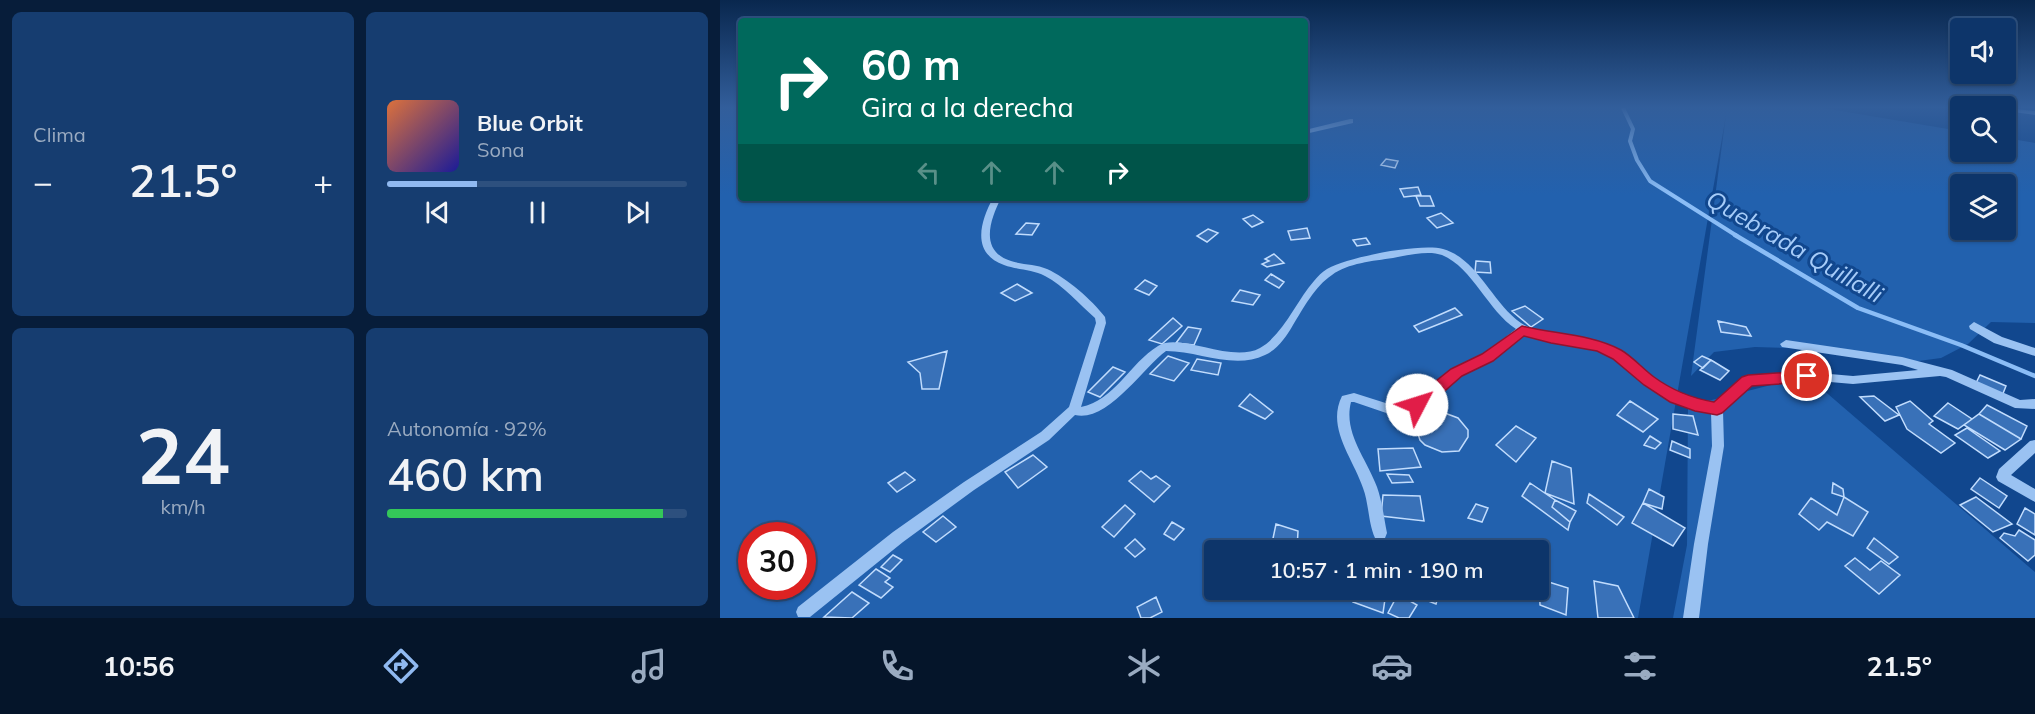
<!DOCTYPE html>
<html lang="es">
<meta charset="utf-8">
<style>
:root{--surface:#0d356a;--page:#163d70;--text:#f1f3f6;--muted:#9aabc1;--line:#2d507e;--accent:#90b9f0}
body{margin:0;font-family:Mulish,sans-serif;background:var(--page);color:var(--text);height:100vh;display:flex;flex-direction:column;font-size:22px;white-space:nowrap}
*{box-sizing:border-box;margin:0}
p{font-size:20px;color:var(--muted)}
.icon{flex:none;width:33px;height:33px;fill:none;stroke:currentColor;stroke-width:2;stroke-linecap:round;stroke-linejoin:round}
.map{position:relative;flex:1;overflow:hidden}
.sheet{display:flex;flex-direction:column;gap:12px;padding:12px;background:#071d3a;width:720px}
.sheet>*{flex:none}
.top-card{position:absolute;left:18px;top:18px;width:570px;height:183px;border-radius:6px;box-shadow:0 2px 4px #0004,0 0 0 2px var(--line);background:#00695c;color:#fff;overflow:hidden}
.tools{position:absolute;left:1230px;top:18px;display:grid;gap:12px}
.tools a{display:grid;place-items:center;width:66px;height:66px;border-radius:6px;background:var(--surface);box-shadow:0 2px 4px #0004,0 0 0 2px var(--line);font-size:30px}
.speed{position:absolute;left:18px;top:522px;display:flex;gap:12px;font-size:30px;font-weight:700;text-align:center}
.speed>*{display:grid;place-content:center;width:78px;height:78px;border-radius:50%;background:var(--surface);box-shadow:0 2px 4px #0004,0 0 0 2px var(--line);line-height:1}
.speed .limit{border:9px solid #d22;background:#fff;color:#111}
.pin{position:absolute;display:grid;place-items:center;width:51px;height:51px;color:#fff;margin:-26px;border:3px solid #fff;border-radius:50%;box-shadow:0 2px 6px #0007}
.me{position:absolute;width:66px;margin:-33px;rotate:50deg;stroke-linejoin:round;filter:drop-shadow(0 0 4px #0008)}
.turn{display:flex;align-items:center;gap:21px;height:126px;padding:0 24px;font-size:27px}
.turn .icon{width:78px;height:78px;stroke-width:2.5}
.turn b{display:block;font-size:42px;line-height:51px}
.lanes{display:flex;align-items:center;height:57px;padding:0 24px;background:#0003;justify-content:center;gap:30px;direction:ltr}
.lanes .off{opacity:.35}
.big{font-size:45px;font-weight:600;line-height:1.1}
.sheet .tile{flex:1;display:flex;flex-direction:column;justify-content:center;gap:9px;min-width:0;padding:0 21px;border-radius:9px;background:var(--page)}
.sheet .dial{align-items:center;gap:0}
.dial b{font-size:78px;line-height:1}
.song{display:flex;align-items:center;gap:18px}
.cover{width:72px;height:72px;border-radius:9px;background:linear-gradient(135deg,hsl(20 70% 55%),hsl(240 70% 35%))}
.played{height:6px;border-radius:3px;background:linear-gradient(90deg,var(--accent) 30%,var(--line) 30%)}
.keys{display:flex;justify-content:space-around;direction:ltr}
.heat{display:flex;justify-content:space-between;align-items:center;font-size:33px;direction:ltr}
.charge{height:9px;border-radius:4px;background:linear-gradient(90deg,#34c759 92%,var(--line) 0)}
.sheet .tiles{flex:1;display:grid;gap:12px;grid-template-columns:repeat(2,1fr)}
.trip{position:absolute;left:484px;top:540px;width:345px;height:60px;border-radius:6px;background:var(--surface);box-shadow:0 2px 4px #0004,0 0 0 2px var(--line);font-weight:600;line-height:60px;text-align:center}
.tab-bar{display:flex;height:96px;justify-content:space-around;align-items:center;background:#05152a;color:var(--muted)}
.tab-bar .icon{width:42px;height:42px}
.tab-bar .on{color:var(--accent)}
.tab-bar b{font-size:27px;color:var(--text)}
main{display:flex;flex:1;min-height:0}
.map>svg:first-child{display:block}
.green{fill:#2261ae;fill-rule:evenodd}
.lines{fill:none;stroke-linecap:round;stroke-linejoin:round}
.stream-far1{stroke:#8bbdf6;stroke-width:4}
.stream{stroke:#8bbdf6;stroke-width:4.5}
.building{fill:#3971b8;stroke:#c1dcfd;stroke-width:1.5}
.minor{fill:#9ac2f2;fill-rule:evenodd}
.route{fill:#e11d48;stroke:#92132f;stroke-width:1.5}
.labels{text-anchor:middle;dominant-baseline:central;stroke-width:6;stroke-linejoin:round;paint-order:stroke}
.water-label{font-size:24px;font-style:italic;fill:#a6ccf9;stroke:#11478e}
</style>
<main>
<section class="sheet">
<div class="tiles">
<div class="tile"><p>Clima</p>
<div class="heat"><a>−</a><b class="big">21.5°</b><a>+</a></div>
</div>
<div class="tile">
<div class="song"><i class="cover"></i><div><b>Blue Orbit</b><p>Sona</p></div></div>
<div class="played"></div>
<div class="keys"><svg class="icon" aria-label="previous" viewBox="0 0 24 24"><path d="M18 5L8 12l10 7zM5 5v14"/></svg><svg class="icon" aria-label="pause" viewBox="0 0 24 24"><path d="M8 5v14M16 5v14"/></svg><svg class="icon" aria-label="next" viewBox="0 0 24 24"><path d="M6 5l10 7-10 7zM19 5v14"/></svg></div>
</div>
<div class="tile dial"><b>24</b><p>km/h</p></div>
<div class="tile"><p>Autonomía · 92%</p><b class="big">460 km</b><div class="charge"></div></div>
</div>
</section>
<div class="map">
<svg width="1315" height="618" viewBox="0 0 1315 618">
<rect width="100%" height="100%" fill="#11478e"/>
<path class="green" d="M0 108H21V198H585V108H1103L1240 131V152H1286V138L1315 143V323L1271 322 1248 344 1221 358 1191 362 1093 349 1035 347 994 352 971 376 1006 115 918 618H0ZM1240 184H1286V230H1240ZM32 536H82V586H32ZM495 550H819V590H495Z
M1087 376 1315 572V618H953L967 545 968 406Z"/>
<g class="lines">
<path class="stream-far1" d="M903 108 913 129 910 141 917 160 930 181 1017 236"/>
<path class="stream" d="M1015 235 1138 308 1241 345 1315 376"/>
</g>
<path class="building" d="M666 159 678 161 675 168 661 165Z
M698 187 701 195 684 197 680 189Z
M696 196H710L714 206H700Z
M721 213 733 223 717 228 707 218Z
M533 215 543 222 532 227 523 219Z
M306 223 319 224 312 235 296 234Z
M587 228 590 238 571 240 568 231Z
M488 229 498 233 487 242 477 236Z
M646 238 650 244 637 246 633 240Z
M554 254 564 263 547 267 542 264 549 261 545 259Z
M756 261 770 262 771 273 755 272Z
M551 274 564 282 559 288 545 280Z
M425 280 437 286 429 295 415 289Z
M297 284 312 293 295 301 281 293Z
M520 290 540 295 533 305 512 301Z
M805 306 823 319 811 327 792 311Z
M735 308 742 315 699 332 694 326Z
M453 318 462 326 442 344 429 340Z
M998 321 1026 327 1031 336 1001 332Z
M468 327 481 329 474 345 456 343Z
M227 351 219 389H202L200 373 188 362Z
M448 356 469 363 454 381 430 374Z
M982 356 991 360 983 368 974 362Z
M477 359 501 363 498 375 471 370Z
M991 360 1009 371 1000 380 980 370Z
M393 367 405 372 380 397 368 392Z
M1260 375 1286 386 1282 396 1255 385Z
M530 394 553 412 545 419 519 406Z
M1154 396 1179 415 1165 421 1140 397Z
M910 401 938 419 923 432 897 415Z
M1190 401 1213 421 1209 424 1235 443 1221 453 1187 429 1176 407Z
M1228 403 1252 419 1238 429 1214 416Z
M1267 405 1307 426 1301 439 1259 414Z
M722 412 738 418 748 430V437L739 451 722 452 705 445 700 440 698 434 702 421Z
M953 414 973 416 978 435 953 429Z
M1259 414 1301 439 1285 450 1244 425Z
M796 426 816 438 796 462 776 445Z
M1247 428 1280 451 1268 458 1235 435Z
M930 436 941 443 935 449 924 445Z
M952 441 970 449V458L950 450Z
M693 448 701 467 660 471 658 449Z
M313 455 327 467 298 488 285 472Z
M832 461 851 468 854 504 825 493Z
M421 471 431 479 436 476 450 486 434 502 409 481Z
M185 472 195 480 177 492 168 483Z
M667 474 689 475 693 482 672 483Z
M1260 478 1287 496 1279 508 1251 489Z
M810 483 835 500 832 507 850 522 848 530 802 496Z
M1113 483 1123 489 1124 497 1112 493Z
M929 489 944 497 942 509 923 503Z
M869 494 904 517 897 525 867 503Z
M663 495 700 496 704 521 661 516Z
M1124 497 1148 512 1133 536 1107 522 1099 530 1079 514 1091 498 1117 515Z
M1256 497 1292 524 1273 532 1240 505Z
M835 500 856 511 850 522 832 507Z
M923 503 965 528 953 546 912 523Z
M756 504 768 508 762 522 748 518Z
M405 505 415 514 394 537 382 527Z
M1305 508 1315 514V535L1297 524Z
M223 516 236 527 216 542 203 532Z
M452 522 464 529 454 540 444 534Z
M556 524 578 531 577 550 551 548Z
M1299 530 1315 540V555L1308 561 1280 538 1284 533 1295 536Z
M1154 538 1178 557 1169 564 1147 548Z
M415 539 425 549 415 557 405 548Z
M173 555 182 560 170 572 161 567Z
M1135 558 1150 570 1161 561 1180 575 1159 594 1125 566Z
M156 569 170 578 165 582 173 587 161 598 139 585Z
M819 579 848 588 846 615 820 605Z
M874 581 898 586 914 618H878Z
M637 590H661L666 592 663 613 633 602Z
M694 590H720L716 604 693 595Z
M132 592 149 603 132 618 104 617Z
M678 594 697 605 689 618H679L668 613Z
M436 597 442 612 430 618H421L417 607Z"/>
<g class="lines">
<path class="minor" d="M1286 108 1315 111V115L1286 111Z
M630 119H633V123L585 134V130Z
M273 198H281C270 220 259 251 291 261 303 265 316 264 327 269 347 278 372 300 385 317L386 323 361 407C394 401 410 363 438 346 460 332 511 364 540 348 563 335 577 300 594 281 598 276 602 272 607 269 628 257 700 243 723 249 758 259 772 303 801 323 825 339 857 335 884 344 902 350 914 364 929 375 949 390 971 399 995 404L1024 378 1028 377 1087 372 1133 376 1198 370 1182 365 1062 347 1060 344 1066 340 1182 357 1232 370 1300 400 1315 399V409L1295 408 1226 377 1220 376 1133 384 1087 380 1031 385 1003 411 1004 446 988 544 979 618H963L974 544 992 446 991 412C966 407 943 398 923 383 909 372 897 359 882 352 857 341 829 343 804 334L772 360 741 375 692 414 675 416 634 402H631C623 433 647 459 657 487 662 501 664 518 667 533L665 538 660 539 655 538C648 522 649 504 643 488 633 458 606 428 622 396L634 393 675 406H685L733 369 764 354 796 329C768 311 753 268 722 255 709 250 687 255 673 258 653 261 628 263 612 275 595 286 583 309 573 325 566 337 558 349 545 355 514 370 479 351 446 351 423 368 387 423 355 415L329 440 254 490 183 542 90 617H78L76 612 78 607 173 532 244 482 321 432 349 407 376 323 375 318C359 304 344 286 325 276 312 269 297 270 284 265 251 253 260 222 273 198Z
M1254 322 1282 337 1315 348V356L1274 343 1250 329 1249 326Z
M1315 440V453L1291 475 1315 489V502L1278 481 1276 477 1279 469 1310 441Z"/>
</g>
<linearGradient id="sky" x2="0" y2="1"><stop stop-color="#09274e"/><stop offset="0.55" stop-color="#325e9b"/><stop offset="1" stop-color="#325e9b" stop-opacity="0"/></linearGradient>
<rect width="1315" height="195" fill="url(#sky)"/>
<path class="route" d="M802 326C834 334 871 334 901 350 913 357 923 369 934 377 953 391 971 398 994 402L1022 377 1028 375 1087 371 1092 373 1095 376 1092 380 1087 382 1032 386 1002 413 997 415 975 411 950 402 924 385 893 359 877 351 831 343 804 336 773 361 742 376 703 410H691L689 405 691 401 731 369 762 354Z"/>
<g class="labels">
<g class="water-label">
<text transform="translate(1075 246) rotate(30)">Quebrada Quillalli</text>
</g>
</g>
</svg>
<div class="tools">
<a><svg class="icon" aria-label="sound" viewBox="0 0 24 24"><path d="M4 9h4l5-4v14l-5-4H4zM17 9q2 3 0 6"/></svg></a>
<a><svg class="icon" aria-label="search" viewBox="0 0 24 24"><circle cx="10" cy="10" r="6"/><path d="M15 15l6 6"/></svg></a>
<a><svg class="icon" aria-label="layers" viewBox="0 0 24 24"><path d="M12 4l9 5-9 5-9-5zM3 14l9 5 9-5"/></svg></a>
</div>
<div class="speed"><div class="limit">30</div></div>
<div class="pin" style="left:1087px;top:376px;background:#d93025"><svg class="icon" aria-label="arrive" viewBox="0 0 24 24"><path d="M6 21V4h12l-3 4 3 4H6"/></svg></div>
<svg class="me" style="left:697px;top:405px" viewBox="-20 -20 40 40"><circle r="19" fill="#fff"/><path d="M0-13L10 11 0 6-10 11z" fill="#e11d48"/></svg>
<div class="trip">10:57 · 1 min · 190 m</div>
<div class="top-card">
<div class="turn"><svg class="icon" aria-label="right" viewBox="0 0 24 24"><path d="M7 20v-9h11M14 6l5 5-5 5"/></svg><div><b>60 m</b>Gira a la derecha</div></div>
<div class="lanes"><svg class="icon off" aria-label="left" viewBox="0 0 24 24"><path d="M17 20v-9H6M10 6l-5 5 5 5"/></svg><svg class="icon off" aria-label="ahead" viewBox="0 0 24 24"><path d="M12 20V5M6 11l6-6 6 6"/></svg><svg class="icon off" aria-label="ahead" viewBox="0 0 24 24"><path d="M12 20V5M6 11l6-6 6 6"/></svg><svg class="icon" aria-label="right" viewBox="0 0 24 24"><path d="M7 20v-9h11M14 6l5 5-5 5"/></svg></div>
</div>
</div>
</main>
<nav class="tab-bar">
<b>10:56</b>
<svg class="icon on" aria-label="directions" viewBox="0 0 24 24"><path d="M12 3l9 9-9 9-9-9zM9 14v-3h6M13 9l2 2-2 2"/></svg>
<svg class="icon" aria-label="music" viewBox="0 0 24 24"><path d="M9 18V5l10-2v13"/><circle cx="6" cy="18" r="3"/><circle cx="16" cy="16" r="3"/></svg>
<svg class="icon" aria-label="phone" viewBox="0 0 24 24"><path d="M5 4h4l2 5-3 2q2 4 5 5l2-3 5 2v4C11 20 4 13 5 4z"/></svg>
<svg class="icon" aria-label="climate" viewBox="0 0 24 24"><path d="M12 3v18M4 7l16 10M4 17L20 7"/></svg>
<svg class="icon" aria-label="car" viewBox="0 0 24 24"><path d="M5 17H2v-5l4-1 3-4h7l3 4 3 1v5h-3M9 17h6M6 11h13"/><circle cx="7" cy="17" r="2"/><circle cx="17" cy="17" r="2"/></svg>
<svg class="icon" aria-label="filters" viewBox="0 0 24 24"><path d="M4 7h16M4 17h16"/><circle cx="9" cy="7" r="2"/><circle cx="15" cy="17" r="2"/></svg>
<b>21.5°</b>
</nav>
